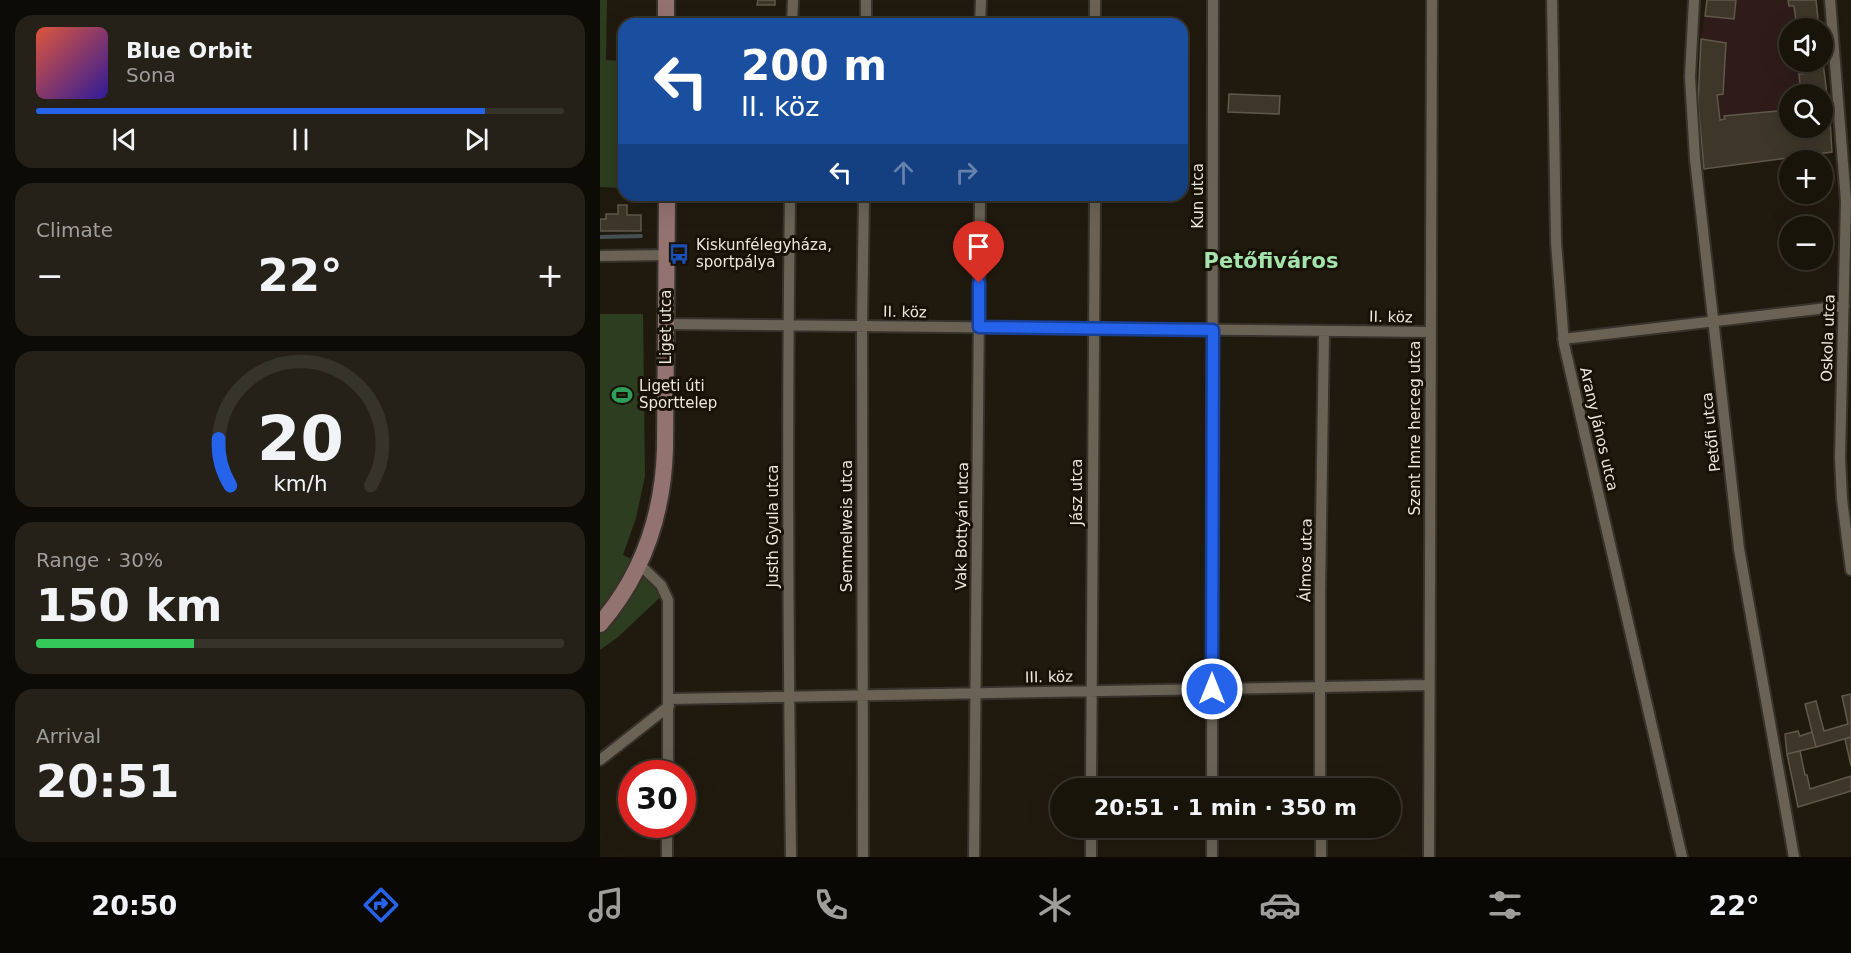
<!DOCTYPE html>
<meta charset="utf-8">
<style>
:root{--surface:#18140a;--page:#252118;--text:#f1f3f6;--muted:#9f9e9c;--line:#36332b;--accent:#2563eb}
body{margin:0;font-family:"DejaVu Sans",sans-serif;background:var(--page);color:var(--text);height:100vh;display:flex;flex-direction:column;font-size:22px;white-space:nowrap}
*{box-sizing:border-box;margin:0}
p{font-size:20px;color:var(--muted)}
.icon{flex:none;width:33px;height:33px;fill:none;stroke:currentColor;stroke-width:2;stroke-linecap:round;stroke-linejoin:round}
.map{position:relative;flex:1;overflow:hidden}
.side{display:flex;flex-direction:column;gap:15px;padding:15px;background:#0d0b06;width:600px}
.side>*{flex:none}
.hud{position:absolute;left:18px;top:18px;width:570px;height:183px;border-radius:18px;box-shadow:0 6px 24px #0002,0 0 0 2px var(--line);background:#1a4fa0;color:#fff;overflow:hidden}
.buttons{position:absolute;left:1179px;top:18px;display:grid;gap:12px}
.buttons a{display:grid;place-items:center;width:54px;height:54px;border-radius:50%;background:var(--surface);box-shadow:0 6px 24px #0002,0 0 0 2px var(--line);font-size:30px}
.speed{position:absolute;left:18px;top:760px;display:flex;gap:12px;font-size:30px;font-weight:700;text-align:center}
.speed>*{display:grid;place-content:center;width:78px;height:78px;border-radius:50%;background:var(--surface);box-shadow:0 6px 24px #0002,0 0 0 2px var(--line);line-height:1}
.speed .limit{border:9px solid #d22;background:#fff;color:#111}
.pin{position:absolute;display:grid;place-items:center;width:51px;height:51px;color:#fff;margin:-62px -26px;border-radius:50% 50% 50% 0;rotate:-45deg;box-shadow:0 0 6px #0007}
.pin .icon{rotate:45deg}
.me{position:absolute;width:66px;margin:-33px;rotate:0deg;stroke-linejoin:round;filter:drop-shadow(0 0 4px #0008)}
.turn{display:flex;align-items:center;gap:21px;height:126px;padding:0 24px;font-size:27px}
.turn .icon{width:78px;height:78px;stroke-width:2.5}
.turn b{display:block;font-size:42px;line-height:51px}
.lanes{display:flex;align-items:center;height:57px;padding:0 24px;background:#0003;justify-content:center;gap:30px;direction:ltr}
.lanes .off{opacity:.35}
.big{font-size:45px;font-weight:700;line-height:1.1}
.side .tile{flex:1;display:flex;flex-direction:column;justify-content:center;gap:9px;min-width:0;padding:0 21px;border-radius:18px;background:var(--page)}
.side .dial{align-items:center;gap:0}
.dial svg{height:156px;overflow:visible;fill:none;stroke:var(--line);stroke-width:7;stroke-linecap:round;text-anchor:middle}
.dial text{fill:var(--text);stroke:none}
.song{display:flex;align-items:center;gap:18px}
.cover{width:72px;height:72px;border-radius:9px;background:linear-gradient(135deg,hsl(10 70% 55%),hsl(250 70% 35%))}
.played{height:6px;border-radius:3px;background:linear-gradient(90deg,var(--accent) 85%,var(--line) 85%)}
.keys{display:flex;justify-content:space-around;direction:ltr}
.heat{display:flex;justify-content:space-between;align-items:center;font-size:33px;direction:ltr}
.charge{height:9px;border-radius:4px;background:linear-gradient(90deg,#34c759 30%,var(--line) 0)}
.trip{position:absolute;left:450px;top:778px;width:351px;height:60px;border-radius:30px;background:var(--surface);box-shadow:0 6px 24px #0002,0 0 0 2px var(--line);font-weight:700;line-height:60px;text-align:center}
.tab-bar{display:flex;height:96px;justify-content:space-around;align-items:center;background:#0a0804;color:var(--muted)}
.tab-bar .icon{width:42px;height:42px}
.tab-bar .selected{color:var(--accent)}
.tab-bar b{font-size:27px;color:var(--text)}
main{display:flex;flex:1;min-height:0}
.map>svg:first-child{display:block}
.education{fill:#2f1c1a;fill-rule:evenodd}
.green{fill:#2d3d1f}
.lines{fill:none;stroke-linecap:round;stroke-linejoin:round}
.stream{stroke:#464f52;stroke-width:4}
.building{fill:#3d3629;stroke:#60584a;stroke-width:1.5}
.minor-casing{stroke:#37322c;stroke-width:14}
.secondary-casing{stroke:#37322c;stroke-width:20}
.minor{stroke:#6a6355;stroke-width:10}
.secondary{stroke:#93736f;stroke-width:16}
.route-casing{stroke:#184099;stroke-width:15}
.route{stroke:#2563eb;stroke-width:10}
.labels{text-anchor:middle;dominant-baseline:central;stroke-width:6;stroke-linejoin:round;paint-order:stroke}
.street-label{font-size:15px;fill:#ebe7de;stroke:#171106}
.poi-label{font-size:15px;fill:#ebe7de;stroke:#171106;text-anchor:start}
.district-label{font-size:21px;font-weight:bold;fill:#a4e3ac;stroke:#171106}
</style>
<main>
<section class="side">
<div class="tile">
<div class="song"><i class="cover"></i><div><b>Blue Orbit</b><p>Sona</p></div></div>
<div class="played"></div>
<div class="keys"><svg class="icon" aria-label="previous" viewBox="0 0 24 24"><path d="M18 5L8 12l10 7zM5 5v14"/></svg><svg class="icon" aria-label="pause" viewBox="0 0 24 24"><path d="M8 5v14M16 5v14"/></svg><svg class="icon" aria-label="next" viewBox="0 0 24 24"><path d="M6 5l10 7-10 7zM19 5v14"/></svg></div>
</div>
<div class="tile"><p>Climate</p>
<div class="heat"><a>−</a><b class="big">22°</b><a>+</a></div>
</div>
<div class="tile dial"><svg viewBox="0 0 100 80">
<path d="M14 69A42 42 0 1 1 86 69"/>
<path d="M14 69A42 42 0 0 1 8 45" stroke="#2563eb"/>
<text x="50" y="56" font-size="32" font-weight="700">20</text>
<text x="50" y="72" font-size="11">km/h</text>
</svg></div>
<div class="tile"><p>Range · 30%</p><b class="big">150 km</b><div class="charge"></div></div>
<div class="tile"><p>Arrival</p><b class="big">20:51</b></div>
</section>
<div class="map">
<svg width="1251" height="857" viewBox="0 0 1251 857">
<rect width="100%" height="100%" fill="#201a0e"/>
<path class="education" d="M1107 0H1216L1219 28H1190V62H1222L1223 55 1232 152 1104 169 1098 103 1101 39ZM1190 94H1222V128H1190Z"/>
<path class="green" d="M0 0H7L6 60 24 61V188L0 187Z
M0 314H43L45 476 36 518 23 555 40 563 69 589 18 637 0 650Z"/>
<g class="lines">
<path class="stream" d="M0 237 41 236"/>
</g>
<path class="building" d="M158 0H175V5H157Z
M1107 0H1136L1134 19 1105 16Z
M1188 0H1216L1219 28H1197L1194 6H1189Z
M1101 39 1126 43 1123 94 1117 95 1120 120 1125 119 1124 116 1187 110 1189 133 1212 131V128H1222V120H1230L1232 152 1104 169 1098 103Z
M1222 55 1229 110 1222 111V94H1201L1199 74H1203L1201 62H1222Z
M629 94 680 96 679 114 628 112Z
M18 205H27V215H41V231H0V219H6V214H18Z
M1251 694V737L1216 747 1205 704 1216 701 1224 731 1248 724 1242 696Z
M1198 731 1200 736 1212 732 1216 747 1187 754 1185 734Z
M1251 737V766L1245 739Z
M1200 751 1205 775H1207L1210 789 1251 776V791L1198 807 1187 754Z"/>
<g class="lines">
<g class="minor-casing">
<path id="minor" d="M495 0V24
M952 0 956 242 964 344 1082 857
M1094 0 1090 77 1095 159 1139 549 1194 857
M1230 0 1246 201 1240 458 1242 499 1251 570
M192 24 193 0
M266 24V0
M380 24 381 0
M190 195C187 416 188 636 191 857
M0 256 67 255
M67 324 830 332
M963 339 1244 306
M39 564 61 585 68 600V774
M69 699 829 685
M0 760 69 706
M491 789 495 195
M612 789 613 0
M720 789V593L724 331
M721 828V857
M67 857V825
M263 857 262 326 264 195
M374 857 380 195
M491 857V828
M612 857V828
M829 857 832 0"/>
</g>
<g class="secondary-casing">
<path id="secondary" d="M66 0V24
M0 624C43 574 63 514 65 449L67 195"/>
</g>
<use href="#minor" class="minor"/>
<use href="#secondary" class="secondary"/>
</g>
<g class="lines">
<g class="route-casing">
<path id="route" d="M379 283V327L613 330 612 689"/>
</g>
<use href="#route" class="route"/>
</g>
<defs>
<g id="bus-bare" transform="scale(1.62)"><path d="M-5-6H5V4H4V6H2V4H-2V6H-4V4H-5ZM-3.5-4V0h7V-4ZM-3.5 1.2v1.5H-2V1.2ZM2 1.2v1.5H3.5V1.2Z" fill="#1a4fb4" stroke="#171106" stroke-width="2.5" paint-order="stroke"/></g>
<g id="stadium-bare" transform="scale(1.62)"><path d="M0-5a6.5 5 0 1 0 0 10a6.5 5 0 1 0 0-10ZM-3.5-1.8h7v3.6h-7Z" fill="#2e9e5b" stroke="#171106" stroke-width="2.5" paint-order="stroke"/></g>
</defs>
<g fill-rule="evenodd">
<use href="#bus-bare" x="79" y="254"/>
<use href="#stadium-bare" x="22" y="395"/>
</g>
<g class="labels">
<g class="street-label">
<text transform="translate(598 196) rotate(-90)">Kun utca</text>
<text transform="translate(305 312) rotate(1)">II. köz</text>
<text transform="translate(791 317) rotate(1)">II. köz</text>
<text transform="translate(66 327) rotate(-90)">Liget utca</text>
<text transform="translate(1228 338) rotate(-88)">Oskola utca</text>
<text transform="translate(815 428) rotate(-90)">Szent Imre herceg utca</text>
<text transform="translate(999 429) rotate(77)">Arany János utca</text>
<text transform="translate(1111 432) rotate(-96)">Petőfi utca</text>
<text transform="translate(477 492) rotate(-90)">Jász utca</text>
<text transform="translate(173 526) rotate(-90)">Justh Gyula utca</text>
<text transform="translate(247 526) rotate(-90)">Semmelweis utca</text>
<text transform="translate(362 526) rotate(-89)">Vak Bottyán utca</text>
<text transform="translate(706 560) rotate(-89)">Álmos utca</text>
<text transform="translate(449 677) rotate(-1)">III. köz</text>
</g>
<g class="poi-label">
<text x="96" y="245">Kiskunfélegyháza,<tspan x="96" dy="17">sportpálya</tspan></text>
<text x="39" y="386">Ligeti úti<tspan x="39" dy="17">Sporttelep</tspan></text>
</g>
<g class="district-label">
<text x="671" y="261">Petőfiváros</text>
</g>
</g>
</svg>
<div class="buttons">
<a><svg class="icon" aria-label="sound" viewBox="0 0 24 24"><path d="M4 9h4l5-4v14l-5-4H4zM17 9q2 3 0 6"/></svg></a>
<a><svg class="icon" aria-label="search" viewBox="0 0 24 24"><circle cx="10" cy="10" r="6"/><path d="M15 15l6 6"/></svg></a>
<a>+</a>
<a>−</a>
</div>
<div class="speed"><div class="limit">30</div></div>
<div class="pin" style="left:379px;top:283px;background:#d93025"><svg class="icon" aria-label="arrive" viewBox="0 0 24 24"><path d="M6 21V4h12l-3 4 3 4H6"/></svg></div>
<svg class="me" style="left:612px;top:689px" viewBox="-20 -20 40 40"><circle r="17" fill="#2563eb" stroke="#fff" stroke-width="3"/><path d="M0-11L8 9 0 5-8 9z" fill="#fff"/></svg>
<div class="trip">20:51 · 1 min · 350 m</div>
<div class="hud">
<div class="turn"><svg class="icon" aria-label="left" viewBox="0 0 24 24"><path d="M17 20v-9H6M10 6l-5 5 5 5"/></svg><div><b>200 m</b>II. köz</div></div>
<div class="lanes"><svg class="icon" aria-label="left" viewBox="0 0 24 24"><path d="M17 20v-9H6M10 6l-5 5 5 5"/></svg><svg class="icon off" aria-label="ahead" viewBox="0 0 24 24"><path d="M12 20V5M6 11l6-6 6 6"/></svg><svg class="icon off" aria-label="right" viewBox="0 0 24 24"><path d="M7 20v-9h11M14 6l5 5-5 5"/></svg></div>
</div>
</div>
</main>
<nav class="tab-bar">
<b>20:50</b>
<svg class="icon selected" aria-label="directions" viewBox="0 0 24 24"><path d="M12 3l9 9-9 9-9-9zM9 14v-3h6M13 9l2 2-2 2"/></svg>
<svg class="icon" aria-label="music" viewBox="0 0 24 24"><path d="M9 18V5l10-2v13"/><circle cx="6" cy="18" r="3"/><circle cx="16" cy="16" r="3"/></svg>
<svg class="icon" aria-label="phone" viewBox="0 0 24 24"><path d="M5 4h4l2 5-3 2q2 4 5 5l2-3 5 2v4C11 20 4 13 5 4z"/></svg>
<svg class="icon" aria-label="climate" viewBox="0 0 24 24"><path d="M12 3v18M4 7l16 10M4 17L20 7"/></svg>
<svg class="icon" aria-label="car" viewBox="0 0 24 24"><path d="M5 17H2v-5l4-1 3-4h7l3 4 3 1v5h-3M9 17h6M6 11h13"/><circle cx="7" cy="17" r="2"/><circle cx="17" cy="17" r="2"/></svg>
<svg class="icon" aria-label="filters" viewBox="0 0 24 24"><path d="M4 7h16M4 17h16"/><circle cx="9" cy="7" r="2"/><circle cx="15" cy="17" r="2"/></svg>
<b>22°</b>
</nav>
